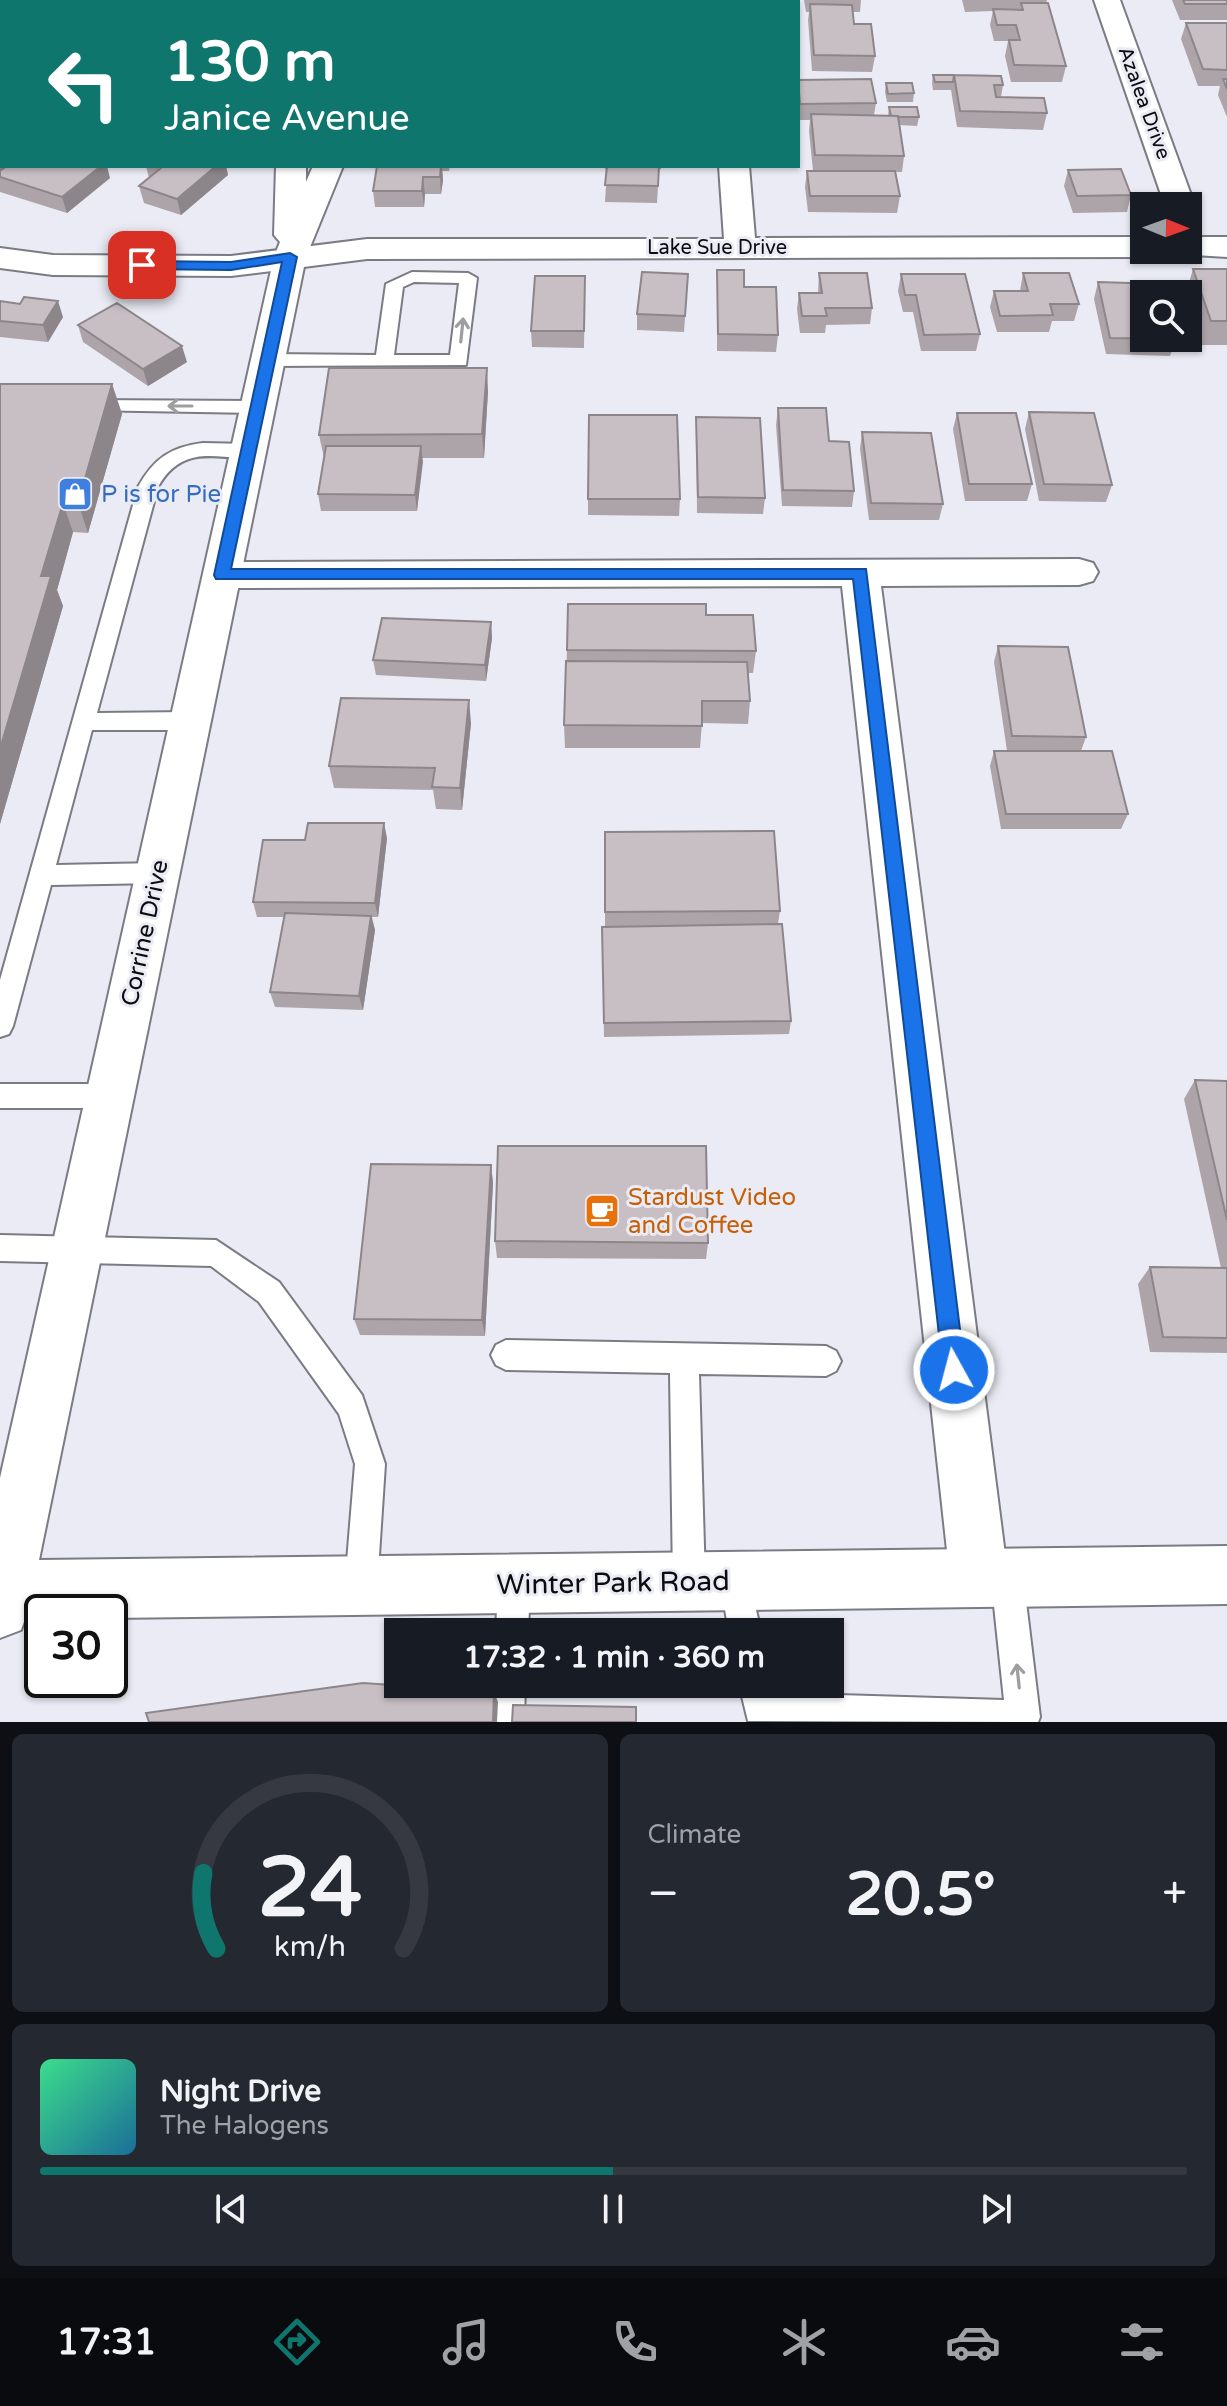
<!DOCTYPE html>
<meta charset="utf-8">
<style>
:root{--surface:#171b24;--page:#242831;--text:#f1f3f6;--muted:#9ea1a6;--line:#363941;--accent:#0f766e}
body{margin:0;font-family:"Varela Round",sans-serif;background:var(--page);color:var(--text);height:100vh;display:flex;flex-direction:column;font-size:30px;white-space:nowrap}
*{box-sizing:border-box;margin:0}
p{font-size:26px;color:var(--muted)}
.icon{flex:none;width:44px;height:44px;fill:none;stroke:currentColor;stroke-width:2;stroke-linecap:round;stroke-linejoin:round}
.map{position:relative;height:1722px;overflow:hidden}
.details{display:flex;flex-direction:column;gap:12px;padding:12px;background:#0d0f14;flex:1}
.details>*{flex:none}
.banner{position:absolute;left:0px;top:0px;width:800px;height:168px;box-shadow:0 2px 6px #0004;background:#0f766e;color:#fff;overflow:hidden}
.needle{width:52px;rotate:91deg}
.buttons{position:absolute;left:1130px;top:192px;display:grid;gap:16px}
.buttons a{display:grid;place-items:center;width:72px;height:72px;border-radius:0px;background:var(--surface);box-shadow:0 2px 6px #0004;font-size:40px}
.speed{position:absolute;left:24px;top:1594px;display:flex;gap:16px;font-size:40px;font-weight:700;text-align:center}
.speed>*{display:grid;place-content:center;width:104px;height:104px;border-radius:50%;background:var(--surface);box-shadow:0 2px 6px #0004;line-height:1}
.speed .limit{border:4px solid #111;border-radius:12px;background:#fff;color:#111}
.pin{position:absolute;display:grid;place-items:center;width:68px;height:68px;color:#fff;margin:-34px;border-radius:16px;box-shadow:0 4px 12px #0006}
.me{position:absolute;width:88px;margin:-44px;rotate:353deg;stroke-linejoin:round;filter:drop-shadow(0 0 6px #0008)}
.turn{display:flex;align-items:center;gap:28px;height:168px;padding:0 32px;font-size:36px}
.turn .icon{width:104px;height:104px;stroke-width:2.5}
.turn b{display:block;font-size:56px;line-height:68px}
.big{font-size:60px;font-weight:800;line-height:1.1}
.details .card{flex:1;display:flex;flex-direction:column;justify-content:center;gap:12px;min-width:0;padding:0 28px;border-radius:12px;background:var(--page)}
.details .dial{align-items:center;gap:0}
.dial svg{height:208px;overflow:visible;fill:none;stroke:var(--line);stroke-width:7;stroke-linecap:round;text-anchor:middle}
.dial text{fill:var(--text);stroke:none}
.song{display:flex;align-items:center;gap:24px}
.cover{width:96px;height:96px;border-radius:12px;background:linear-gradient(135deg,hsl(150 70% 55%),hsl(200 70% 35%))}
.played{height:8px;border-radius:4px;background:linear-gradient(90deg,var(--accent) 50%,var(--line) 50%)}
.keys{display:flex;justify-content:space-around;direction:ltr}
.heat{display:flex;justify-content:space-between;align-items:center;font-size:44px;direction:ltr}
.details .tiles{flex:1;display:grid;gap:12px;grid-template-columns:1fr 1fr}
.card:last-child{grid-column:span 2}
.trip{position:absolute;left:384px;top:1618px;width:460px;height:80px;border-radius:0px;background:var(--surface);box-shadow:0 2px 6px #0004;font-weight:800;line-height:80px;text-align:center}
.menu{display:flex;height:128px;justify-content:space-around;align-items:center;background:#090b0e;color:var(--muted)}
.menu .icon{width:56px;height:56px}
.menu .on{color:var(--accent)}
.menu b{font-size:36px;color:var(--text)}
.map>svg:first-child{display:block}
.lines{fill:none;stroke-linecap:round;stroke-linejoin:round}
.lane-casing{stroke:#7b7b84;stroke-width:4}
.street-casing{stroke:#7b7b84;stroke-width:4}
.secondary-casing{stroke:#7b7b84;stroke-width:4}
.lane{fill:#fff;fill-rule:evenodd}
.street{fill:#fff;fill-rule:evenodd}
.secondary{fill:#fff;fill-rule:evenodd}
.wall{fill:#aca4a9}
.shaded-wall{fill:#8c868a}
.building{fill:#c8bfc5;stroke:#8c868a;stroke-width:2}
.oneway{stroke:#9e9e9f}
.route{fill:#1a73e8;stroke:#114b97;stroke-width:2}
.labels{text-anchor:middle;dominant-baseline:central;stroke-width:6;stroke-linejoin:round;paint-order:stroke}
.far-street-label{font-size:20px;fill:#0c0c0f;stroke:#eaebf4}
.shop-label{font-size:24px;fill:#366cbe;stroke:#eaebf4;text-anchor:start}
.street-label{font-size:24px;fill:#0c0c0f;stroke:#eaebf4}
.food-label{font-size:24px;fill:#c56008;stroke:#eaebf4;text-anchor:start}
.near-street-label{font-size:28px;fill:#0c0c0f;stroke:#eaebf4}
</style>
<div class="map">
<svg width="1227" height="1722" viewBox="0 0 1227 1722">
<rect width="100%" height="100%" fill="#eaebf4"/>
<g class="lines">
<g class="lane-casing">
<path id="lane" d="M412 272 468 273 477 278 466 365 268 366 259 360 268 354 376 355 386 284ZM414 282 459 283 450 355H394L403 287Z
M89 400 258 401 268 407 258 413 82 410 79 406Z
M203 443 249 444 259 450C240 473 189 431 158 487L97 713 190 712 198 715 201 721 198 727 190 730H92L56 865 158 863 167 866 170 873 167 880 158 883 51 885 13 1026 9 1034 0 1037V980L138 487C154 458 171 447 203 443Z
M0 1084H110L119 1088 123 1096 119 1104 110 1108H0Z
M0 1235 216 1240 279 1282 362 1395 385 1464 377 1586 372 1597 361 1602 350 1597 345 1586 355 1464 339 1414 259 1302 211 1266 0 1261Z
M506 1340 826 1346 836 1351 841 1361 836 1371 826 1376 699 1374 705 1581 700 1592 689 1597 678 1592 673 1581 670 1373 506 1370 496 1365 491 1355 496 1345Z
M1007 1561 1018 1566 1023 1577 1040 1717 1038 1722 748 1721 739 1684H771L773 1693 1004 1700 991 1577 996 1566Z
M736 1565 747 1570 761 1632H729L720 1581 725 1570Z
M514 1568 525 1573 530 1584 528 1632H496L498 1584 503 1573Z
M493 1684H525L524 1722H490Z"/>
</g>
<g class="street-casing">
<path id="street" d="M707 0H733V2H707Z
M1094 0H1120L1195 206 1191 213H1188V206H1165Z
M719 166H749L755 238 1144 237V250H1158L1144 257 367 259 231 276 53 275 0 268V248L53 255 231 256 367 239H724Z
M1188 237H1227V257L1177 254 1174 250H1188Z
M1079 559 1093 563 1098 572 1093 581 1079 585 881 586 1008 1578 1000 1599 979 1607 958 1599 950 1578 842 586 222 588 208 585 203 575 208 565 222 562Z"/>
</g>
<g class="secondary-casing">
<path id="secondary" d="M276 166H306V182L313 166H343L306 257 39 1560 1227 1546V1604L110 1618V1612H42V1619H25L21 1630 0 1638V1478L274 257 280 242 274 235Z"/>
</g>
<use href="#lane" class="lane"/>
<use href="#street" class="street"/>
<use href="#secondary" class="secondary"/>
</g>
<path class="wall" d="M46 0H99L98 2H47Z
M219 0H272L271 2H218Z
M420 0H524V2H420Z
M613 0H662V2H613Z
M804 0H861L860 12H853L854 24 875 56 872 72 812 71 808 20 809 12H806Z
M962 0H1047L1046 3 1066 66 1062 82H1011L1005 56 1008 41H994L990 25 993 11 965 12Z
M1172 0H1227V20H1180Z
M2 17V65H0V19Z
M1186 23H1227V117L1218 95 1220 86H1198L1181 39Z
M933 75 1003 85 1001 97 1047 113 1043 130 957 127 951 90H933L932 83Z
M798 80 876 103 874 115 888 116 889 107 919 117 917 126 900 125 904 156 902 172H896L900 196 897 213 808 212 805 187 807 171H813L809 131 810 120H799Z
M886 83 914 93 913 102H887L885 92Z
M0 127 2 166 110 178 67 213 0 192Z
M146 166H226L228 175 181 215 144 203 139 186 149 178Z
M377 166H450L449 171H442L443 180 441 194H425L424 207H375L373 191Z
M605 166H661V169H659L657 203 605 202 607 169H605Z
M1068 170 1131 195 1127 212 1073 213 1064 186Z
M1193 269H1227V345H1202L1188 300V294L1186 293Z
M717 270 778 335 776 352 717 351Z
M819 273 872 308 870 324 826 325 825 333H800L797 309 799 293H818Z
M1023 273 1079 304 1074 321H1052L1049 332H997L990 307 994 291H1020Z
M901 274 980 334 976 351H921L913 312H903L898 291Z
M585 276 584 348 532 347 531 331Z
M1098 282 1176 339 1170 356 1106 354 1094 299Z
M687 290 684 332 637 330V314Z
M0 301 20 304 63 317 48 342 0 337Z
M78 325 187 362 148 386 83 342Z
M0 384H112L122 414 88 533 73 532 57 590 63 606 0 824Z
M488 391 484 458H422L417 511H321L318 494 324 458 319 435Z
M778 408 854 491 852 507 782 506 776 425Z
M1029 412 1112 485 1106 502 1039 501 1025 429Z
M957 413 1032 484 1027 501H965L953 429Z
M696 417 765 498 763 514 697 513Z
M862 432 943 504 939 520H869L860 449Z
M588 499H680L679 516 588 515Z
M706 615 756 651 753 673H748L750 701 748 724 702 723 700 748H565L564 725 567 650Z
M491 622 492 638 486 681 376 675 373 660Z
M998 646 1086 737 1081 751 1128 814 1121 829H1001L990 766 994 751H1007L994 662Z
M471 723 462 810 436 809 433 790 334 788 329 766Z
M605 832 780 911 778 924 791 1021 789 1034 604 1037 602 927 605 926Z
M387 838 378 917H372L375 930 363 1010 275 1007 270 992 284 917H257L253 902 305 840Z
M1195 1080 1227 1081V1353L1150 1352 1138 1284 1150 1267 1221 1268 1184 1099Z
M491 1165 493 1183 485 1336 360 1335 354 1319Z
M495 1241 708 1243 706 1259 497 1258Z"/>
<path class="shaded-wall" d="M2 152V166H10L0 174V153Z
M101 166H107L110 178 67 213 62 197Z
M216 166H226L228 175 181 215 177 199Z
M442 166 443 180 441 194 440 177Z
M423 177 425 194 424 207 422 191Z
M58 301 63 317 48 342 43 325Z
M182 346 187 362 148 386 143 369Z
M487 368 488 391 484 458 482 434Z
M112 384 122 414 88 533 78 503Z
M421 446 423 462 417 511 415 495Z
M63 503 73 532 57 590 63 606 0 824V749L41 576Z
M491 622 492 638 486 681 485 665Z
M469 700 471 723 462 810 460 788Z
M384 823 387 838 378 917 375 903Z
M371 916 375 930 363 1010 359 996Z
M491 1165 493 1183 485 1336 482 1320Z
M494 1692 498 1702 497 1722H493Z"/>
<path class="building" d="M219 0H253V2H218Z
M1183 0H1227V4H1185Z
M1021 3H1048L1066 66 1014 65 1009 40H1020L1016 25H997L993 9 1023 10Z
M810 4 852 5 854 24H871L875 56 814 55Z
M2 17V51L0 50V19Z
M1186 23H1227V70L1203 69Z
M933 75H955H954L953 82H935Z
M954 75 1001 76 1003 85H994L996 97 1044 98 1047 113 960 111Z
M871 79 876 103 800 104 798 80Z
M1223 79H1227V89Z
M886 83H912L914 93 888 94Z
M889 107H917L919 117H898V116H891Z
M811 114 898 116 904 156 815 155Z
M0 127 2 128V152L0 153Z
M7 166H101L62 197 0 177V171Z
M154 166H216L177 199 139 186 161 168Z
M377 166H441L440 177H423L422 191H373Z
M607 166H659L658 186 605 185Z
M1121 169 1131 195 1077 196 1068 170Z
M807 171H895L900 196H810Z
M1193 269H1227V321H1211Z
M717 270H744V287H776L778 335 718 334Z
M642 272 688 274 685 316 637 314Z
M819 273H867L872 308H825L827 316H802L799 293H822Z
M1023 273H1069L1079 304H1050L1053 315 1000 316 994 291H1028Z
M901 274H965L980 334 924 335 916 295H905Z
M535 276H585L584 331H531Z
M1098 282 1161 284 1164 294H1144V338H1176V339L1110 338Z
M24 297 58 301 43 325 0 321V301L20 304Z
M117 303 182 346 143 369 78 325Z
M329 368H487L482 434 319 435Z
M0 384H112L78 503H63L41 576H51L0 749Z
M778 408H826L829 441 849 442 854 491 783 490Z
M1029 412 1094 413 1112 485 1044 484Z
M957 413H1016L1032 484H969Z
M589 415H677L680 499H588Z
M696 417 760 418 765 498 698 497Z
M862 432 931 433 943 504 871 503Z
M326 446H421L415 495 318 494Z
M568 604H706V615H753L756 651 567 650Z
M382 618 491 622 485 665 373 660Z
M998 646 1068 647 1086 737 1012 736Z
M566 661 747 662 750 701H702V726L564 725Z
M341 698 469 700 460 788 432 787 435 768 329 766Z
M994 751H1112L1128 814H1006Z
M308 823H384L375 903 253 902 263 840H305Z
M774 831 780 911 605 912V832Z
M285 913 371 916 359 996 270 992Z
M782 924 791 1021 604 1023 602 927Z
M1195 1080 1227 1081V1220Z
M498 1146H706L708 1243 495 1241Z
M371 1164 491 1165 482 1320 354 1319Z
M1150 1267 1227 1268V1338L1163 1337Z
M363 1683 494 1692 493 1722H149L146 1713Z
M513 1705 636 1707V1722H512Z"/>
<defs><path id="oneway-shaft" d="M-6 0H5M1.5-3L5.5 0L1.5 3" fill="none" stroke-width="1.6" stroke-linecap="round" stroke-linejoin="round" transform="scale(2)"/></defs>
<g class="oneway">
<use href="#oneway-shaft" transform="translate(462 330) rotate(-84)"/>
<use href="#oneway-shaft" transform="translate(180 406) rotate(-180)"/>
<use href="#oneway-shaft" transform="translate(1018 1676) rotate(-96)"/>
</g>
<path class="route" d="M290 253 297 257 231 569H866L965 1370 962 1378 954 1381 946 1378 943 1370 853 579H216L214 575 282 262 231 270 142 269 136 265 142 261 231 262Z"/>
<defs>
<g id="shop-square" transform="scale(1.8)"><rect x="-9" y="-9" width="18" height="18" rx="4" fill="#3f7fe0" stroke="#eaebf4"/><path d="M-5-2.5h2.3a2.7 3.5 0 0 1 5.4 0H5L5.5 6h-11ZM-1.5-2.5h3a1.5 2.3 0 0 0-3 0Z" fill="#fff"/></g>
<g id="cafe-square" transform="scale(1.8)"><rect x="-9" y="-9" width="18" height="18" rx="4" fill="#e8710a" stroke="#eaebf4"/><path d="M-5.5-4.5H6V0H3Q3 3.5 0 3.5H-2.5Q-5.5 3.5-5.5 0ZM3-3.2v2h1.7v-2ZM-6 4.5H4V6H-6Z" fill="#fff"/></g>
</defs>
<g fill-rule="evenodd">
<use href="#shop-square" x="75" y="494"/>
<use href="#cafe-square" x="602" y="1211"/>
</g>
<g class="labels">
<g class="far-street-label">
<text transform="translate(1144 103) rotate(70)">Azalea Drive</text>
<text x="717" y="248">Lake Sue Drive</text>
</g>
<g class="shop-label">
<text x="101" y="494">P is for Pie</text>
</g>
<g class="street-label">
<text transform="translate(145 933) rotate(-78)">Corrine Drive</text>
</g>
<g class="food-label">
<text x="628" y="1197">Stardust Video<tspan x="628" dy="28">and Coffee</tspan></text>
</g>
<g class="near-street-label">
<text transform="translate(613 1583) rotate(-1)">Winter Park Road</text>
</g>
</g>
</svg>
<div class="buttons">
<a><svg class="needle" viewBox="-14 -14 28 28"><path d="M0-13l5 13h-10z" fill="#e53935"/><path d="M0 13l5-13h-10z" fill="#9ea1a6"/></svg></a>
<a><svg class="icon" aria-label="search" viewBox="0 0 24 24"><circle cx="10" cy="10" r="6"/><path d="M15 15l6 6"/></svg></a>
</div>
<div class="speed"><div class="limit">30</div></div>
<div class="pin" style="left:142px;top:265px;background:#d93025"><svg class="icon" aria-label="arrive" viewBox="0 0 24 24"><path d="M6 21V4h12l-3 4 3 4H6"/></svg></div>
<svg class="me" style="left:954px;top:1370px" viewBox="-20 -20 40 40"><circle r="17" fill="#1a73e8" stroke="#fff" stroke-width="3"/><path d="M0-11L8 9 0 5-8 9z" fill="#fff"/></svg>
<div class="trip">17:32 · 1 min · 360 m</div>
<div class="banner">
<div class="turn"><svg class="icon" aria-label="left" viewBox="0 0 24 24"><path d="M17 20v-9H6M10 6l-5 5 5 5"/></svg><div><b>130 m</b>Janice Avenue</div></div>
</div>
</div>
<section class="details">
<div class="tiles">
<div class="card dial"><svg viewBox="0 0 100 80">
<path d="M14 69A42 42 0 1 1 86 69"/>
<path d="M14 69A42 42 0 0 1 9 40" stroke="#0f766e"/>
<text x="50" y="56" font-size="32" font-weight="700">24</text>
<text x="50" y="72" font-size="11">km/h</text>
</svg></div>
<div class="card"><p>Climate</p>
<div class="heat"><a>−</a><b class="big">20.5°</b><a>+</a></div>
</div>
<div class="card">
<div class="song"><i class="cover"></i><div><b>Night Drive</b><p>The Halogens</p></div></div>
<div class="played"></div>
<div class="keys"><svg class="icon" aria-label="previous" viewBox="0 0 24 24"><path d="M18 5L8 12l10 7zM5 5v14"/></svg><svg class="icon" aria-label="pause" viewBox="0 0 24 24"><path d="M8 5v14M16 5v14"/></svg><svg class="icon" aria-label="next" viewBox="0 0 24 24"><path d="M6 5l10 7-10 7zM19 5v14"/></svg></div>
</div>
</div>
</section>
<nav class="menu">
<b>17:31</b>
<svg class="icon on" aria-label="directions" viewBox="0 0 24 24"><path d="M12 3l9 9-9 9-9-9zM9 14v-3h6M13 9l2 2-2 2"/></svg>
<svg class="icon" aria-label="music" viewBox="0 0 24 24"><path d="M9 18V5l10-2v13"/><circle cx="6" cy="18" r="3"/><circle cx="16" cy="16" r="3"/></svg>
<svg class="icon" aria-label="phone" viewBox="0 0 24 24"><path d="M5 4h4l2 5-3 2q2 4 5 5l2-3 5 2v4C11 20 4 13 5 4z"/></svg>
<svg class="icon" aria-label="climate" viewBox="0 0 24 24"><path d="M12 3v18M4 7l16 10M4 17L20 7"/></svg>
<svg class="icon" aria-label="car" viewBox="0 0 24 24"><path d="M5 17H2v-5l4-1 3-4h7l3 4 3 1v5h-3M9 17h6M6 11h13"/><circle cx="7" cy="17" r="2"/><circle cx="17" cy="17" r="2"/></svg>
<svg class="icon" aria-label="filters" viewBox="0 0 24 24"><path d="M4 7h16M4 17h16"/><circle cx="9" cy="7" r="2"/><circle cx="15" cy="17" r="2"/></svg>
</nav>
